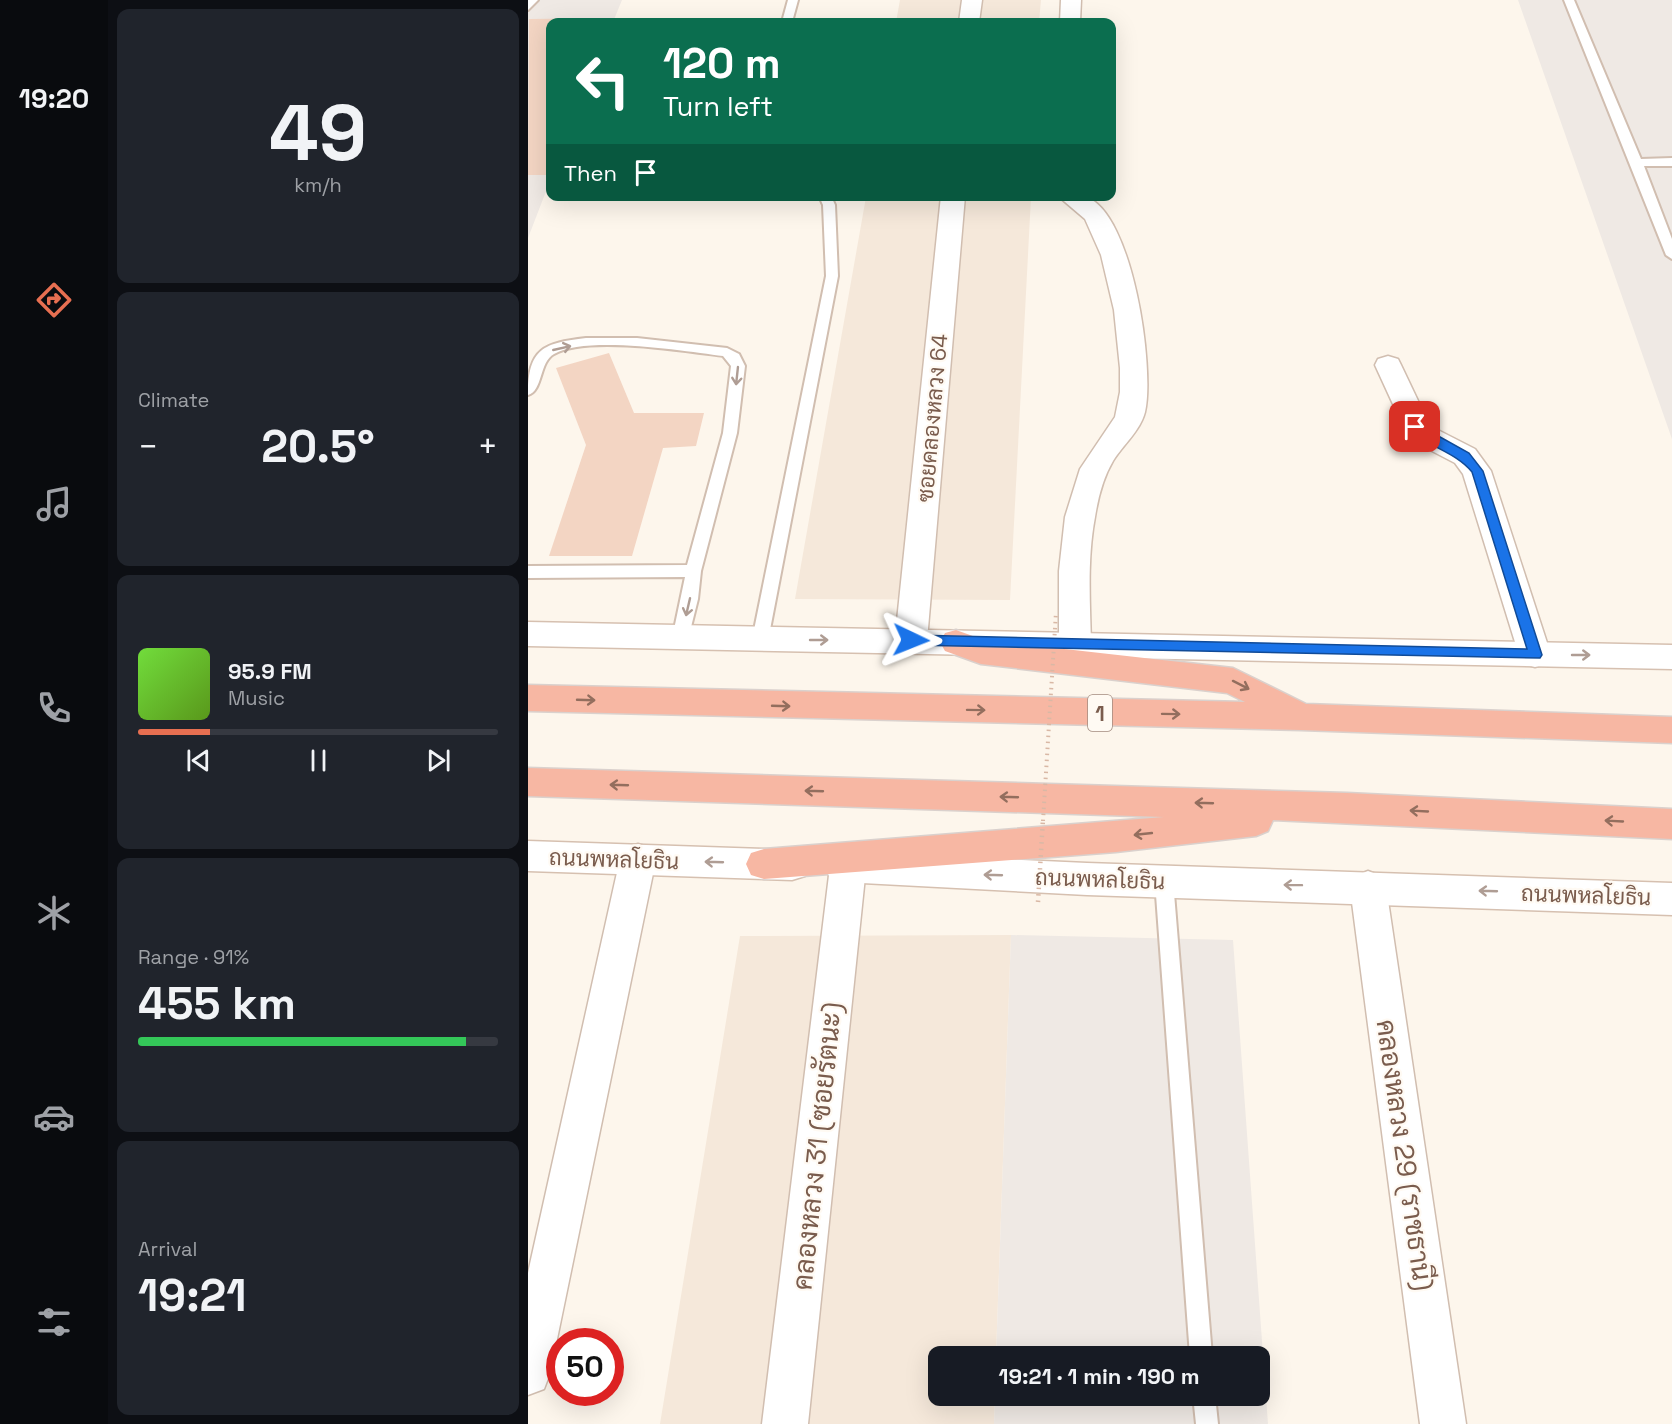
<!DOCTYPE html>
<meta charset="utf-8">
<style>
:root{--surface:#171b24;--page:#20242c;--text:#f1f3f6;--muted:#9ea1a6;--line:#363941;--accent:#e76f51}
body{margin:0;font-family:"Space Grotesk",Sarabun,sans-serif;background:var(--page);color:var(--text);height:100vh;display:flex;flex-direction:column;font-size:22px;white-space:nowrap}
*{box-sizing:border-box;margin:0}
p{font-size:20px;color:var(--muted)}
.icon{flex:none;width:33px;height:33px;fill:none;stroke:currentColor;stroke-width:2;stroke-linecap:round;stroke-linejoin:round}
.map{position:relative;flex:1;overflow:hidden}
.drawer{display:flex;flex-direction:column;gap:9px;padding:9px;background:#0d0f14;width:420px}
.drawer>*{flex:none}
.guide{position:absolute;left:18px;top:18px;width:570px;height:183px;border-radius:12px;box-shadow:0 6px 24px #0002;background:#0b6e4f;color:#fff;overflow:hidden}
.speed{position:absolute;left:18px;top:1328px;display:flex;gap:12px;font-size:30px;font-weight:700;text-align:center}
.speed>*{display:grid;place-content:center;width:78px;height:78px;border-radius:50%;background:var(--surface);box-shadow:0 6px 24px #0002;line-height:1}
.speed .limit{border:9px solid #d22;background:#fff;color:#111}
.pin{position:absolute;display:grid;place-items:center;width:51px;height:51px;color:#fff;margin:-26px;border-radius:12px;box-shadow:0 3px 9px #0006}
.me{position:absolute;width:66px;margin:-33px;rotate:92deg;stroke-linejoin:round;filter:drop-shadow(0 0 4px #0008)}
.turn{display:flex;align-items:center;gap:21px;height:126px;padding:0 18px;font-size:27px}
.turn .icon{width:78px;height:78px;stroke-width:2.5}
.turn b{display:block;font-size:42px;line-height:51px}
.then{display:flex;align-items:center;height:57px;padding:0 18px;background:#0003;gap:12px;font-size:22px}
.big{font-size:45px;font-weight:700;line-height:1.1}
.drawer .widget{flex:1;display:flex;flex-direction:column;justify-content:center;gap:9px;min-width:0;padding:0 21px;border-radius:12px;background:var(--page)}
.drawer .dial{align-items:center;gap:0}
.dial b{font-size:78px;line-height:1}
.song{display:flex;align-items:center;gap:18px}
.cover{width:72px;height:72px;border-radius:9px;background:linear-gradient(135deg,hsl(100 70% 55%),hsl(90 70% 35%))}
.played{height:6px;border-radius:3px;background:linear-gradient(90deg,var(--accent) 20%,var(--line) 20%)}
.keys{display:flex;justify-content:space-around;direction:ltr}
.heat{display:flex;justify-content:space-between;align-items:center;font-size:33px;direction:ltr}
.charge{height:9px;border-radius:4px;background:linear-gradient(90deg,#34c759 91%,var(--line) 0)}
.trip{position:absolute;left:400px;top:1346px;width:342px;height:60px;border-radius:12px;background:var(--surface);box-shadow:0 6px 24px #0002;font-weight:700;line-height:60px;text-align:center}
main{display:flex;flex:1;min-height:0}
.tabs{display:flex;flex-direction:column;width:108px;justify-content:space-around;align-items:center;background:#090b0e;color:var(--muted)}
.tabs .icon{width:42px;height:42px}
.tabs .selected{color:var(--accent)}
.tabs b{font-size:27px;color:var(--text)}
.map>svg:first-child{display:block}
.residential{fill:#f5e8da}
.industrial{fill:#efe9e4}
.building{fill:#f3d5c3}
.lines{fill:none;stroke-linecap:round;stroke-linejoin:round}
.lane-casing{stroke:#d1beb0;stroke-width:4}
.street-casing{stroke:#d1beb0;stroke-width:3}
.secondary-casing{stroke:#d6c0b0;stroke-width:3}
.highway-casing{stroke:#dad1cd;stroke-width:3}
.lane{fill:#fff;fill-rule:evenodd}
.street{fill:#fff;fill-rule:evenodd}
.secondary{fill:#fff;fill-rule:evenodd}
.highway{fill:#f7b7a3;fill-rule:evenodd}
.path-bridge-far1{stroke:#d9b8a5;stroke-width:4;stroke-dasharray:1.5 4.5;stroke-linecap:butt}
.path-bridge{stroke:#d9b8a5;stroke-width:4.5;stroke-dasharray:1.5 5;stroke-linecap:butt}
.oneway{stroke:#af9d94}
.oneway2{stroke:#936e5e}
.route{fill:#1a73e8;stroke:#114b97;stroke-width:1.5}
.labels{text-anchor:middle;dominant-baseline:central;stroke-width:4.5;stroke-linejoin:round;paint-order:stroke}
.shield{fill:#fffaf3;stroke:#a28b7f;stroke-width:1.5}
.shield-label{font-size:21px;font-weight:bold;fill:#7a5c4d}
.street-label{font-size:22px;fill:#7a5c4d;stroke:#fffaf3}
.near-street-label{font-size:27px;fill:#7a5c4d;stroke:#fffaf3}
</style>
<main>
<nav class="tabs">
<b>19:20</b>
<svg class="icon selected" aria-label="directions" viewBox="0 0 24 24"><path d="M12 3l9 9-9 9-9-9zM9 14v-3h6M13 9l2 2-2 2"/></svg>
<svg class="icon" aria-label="music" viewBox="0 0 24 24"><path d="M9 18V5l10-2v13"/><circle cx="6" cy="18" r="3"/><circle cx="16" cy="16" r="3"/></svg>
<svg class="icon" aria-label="phone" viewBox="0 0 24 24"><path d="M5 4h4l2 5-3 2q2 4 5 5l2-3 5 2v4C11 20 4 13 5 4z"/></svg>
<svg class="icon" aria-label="climate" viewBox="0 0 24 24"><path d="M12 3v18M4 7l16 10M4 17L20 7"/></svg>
<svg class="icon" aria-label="car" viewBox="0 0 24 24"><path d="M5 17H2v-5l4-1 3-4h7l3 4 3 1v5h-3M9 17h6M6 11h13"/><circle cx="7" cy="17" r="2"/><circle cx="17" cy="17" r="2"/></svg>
<svg class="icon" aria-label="filters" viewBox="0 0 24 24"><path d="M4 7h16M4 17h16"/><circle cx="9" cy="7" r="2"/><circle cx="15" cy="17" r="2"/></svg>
</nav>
<section class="drawer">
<div class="widget dial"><b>49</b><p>km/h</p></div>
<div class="widget"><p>Climate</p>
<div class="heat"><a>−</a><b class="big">20.5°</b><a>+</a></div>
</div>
<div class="widget">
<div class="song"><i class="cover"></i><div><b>95.9 FM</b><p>Music</p></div></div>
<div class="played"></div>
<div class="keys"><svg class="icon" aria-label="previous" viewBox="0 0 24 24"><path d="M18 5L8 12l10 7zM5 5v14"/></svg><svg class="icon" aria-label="pause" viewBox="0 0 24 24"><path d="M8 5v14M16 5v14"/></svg><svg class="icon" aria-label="next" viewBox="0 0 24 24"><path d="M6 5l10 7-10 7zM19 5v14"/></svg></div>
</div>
<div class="widget"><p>Range · 91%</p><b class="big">455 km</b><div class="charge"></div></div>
<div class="widget"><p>Arrival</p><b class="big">19:21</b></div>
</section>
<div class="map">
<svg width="1144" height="1424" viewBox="0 0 1144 1424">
<rect width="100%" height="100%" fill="#fdf6ec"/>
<path class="residential" d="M372 0H513L511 22H368Z
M338 197H503L482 600 267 599Z
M483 935 468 1356H411V1395H467L466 1424H132L212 936Z"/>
<path class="industrial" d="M0 0H94L85 22H22V181L0 238Z
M990 0H1144V439Z
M483 935 705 940 740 1424H466L467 1395H732V1356H468Z"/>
<path class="building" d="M82 18 80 22H22V165L19 175H0L1 19Z
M81 353 106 413H176L168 446 135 448 104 556H21L58 445 28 368Z"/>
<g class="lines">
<g class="lane-casing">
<path id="lane" d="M0 0H10L0 10Z
M260 0H270L264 22H254Z
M1036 0H1046L1113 159 1144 158V166H1116L1144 239V259L1138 255Z
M291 196H303L307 205 310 276 240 640 232 646 224 640 298 276 295 205Z
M58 338H109L199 348 211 354 217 366 209 433 173 571 170 599 160 639 152 645 144 639 157 577 0 578V566L159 565 195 433 203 366 195 356C157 351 58 335 26 354 11 362 15 391 0 395 0 348 16 343 58 338Z
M636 873 642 875 645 881 684 1356H662L627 881 630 875Z
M665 1395H687L690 1424H668Z"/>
</g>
<g class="street-casing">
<path id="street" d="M434 0H454L451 22H431Z
M533 0H553L552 22H532Z
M413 196H437L399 640 394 649 383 652 372 649 367 640Z
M530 196C538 196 550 194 558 197 605 213 627 369 617 412 612 431 595 445 585 461 575 478 570 498 567 517 559 559 562 602 563 644L558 653 547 656 536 653 531 644V571L537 517 552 469 587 417 592 392V368L586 310 573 255 557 219Z
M860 356 870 359 873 365 902 426 947 449 963 471 1023 655 1018 664 1007 667 996 664 991 655 935 474 927 463 881 439 847 365 850 359Z
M110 844 123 848 128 859 22 1373 16 1389 0 1395V1273L92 859 97 848Z
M320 852 333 856 338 867 280 1424H234L302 867 307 856Z
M840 871 853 876 858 887 938 1424H892L822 887 827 876Z"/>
</g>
<g class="secondary-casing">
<path id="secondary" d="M0 622 1144 645V669L0 646Z
M0 841 264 850 277 854 282 865 277 876 264 880 0 871Z
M315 852 559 863 1144 883V915L559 895 315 882 302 878 297 867 302 856Z"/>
</g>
<g class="highway-casing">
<path id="highway" d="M428 630 456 640 705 668 778 704 1144 717V743L773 730 0 711V685L717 702 699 693 453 664 417 651 412 642 417 633Z
M0 768 819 793 1144 809V839L745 820 740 831 728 836 588 852 236 879 223 875 218 864 223 853 236 849 636 817 0 796Z"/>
</g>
<use href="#lane" class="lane"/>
<use href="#street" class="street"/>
<use href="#secondary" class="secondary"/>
<use href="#highway" class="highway"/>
<path class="path-bridge-far1" d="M515 821 528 612"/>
<path class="path-bridge" d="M510 902 515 819"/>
</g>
<defs><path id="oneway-shaft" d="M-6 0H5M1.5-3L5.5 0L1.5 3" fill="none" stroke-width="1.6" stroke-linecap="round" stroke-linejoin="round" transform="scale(1.5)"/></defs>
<g class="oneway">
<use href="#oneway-shaft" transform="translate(34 348) rotate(-13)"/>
<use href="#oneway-shaft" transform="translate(209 376) rotate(96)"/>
<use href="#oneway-shaft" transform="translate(160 607) rotate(103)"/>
<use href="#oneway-shaft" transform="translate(291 640)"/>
<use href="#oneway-shaft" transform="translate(1053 655)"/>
<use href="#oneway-shaft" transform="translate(186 862) rotate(-178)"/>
<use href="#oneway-shaft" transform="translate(465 875) rotate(-178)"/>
<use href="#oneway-shaft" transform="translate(765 885) rotate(-179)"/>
<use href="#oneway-shaft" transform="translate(960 891) rotate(-178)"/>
</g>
<g class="oneway2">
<use href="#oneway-shaft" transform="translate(713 685) rotate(27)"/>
<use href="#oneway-shaft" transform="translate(58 700) rotate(2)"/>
<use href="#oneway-shaft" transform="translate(253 706) rotate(2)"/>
<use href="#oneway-shaft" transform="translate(448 710) rotate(1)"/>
<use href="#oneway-shaft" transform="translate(643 714) rotate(1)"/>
<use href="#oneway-shaft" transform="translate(91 785) rotate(-178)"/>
<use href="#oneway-shaft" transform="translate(286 791) rotate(-178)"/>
<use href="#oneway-shaft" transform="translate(481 797) rotate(-178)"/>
<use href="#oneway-shaft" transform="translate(676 803) rotate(-178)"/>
<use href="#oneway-shaft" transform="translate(891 811) rotate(-177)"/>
<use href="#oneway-shaft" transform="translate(1086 821) rotate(-177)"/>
<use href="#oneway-shaft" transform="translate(615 834) rotate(174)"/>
</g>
<path class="route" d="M887 423 941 453 955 471 1014 655 1012 658 383 645 377 640 383 635 999 649 944 472C926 450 894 446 882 427Z"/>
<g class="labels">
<rect class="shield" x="560" y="695" width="24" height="36" rx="4.5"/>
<g class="shield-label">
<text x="572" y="713">1</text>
</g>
<g class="street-label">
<text transform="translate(404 418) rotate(-85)">ซอยคลองหลวง 64</text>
<text transform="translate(86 859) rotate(2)">ถนนพหลโยธิน</text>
<text transform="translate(572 879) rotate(2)">ถนนพหลโยธิน</text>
<text transform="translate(1058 895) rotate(2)">ถนนพหลโยธิน</text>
</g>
<g class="near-street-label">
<text transform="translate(289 1146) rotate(-84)">คลองหลวง 31 (ซอยรัตนะ)</text>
<text transform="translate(877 1155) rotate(82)">คลองหลวง 29 (ราชธานี)</text>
</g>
</g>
</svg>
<div class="speed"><div class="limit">50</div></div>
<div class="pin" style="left:887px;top:427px;background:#d93025"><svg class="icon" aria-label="arrive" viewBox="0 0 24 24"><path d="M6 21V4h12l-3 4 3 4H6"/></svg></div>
<svg class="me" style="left:383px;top:640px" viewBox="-20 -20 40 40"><path d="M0-17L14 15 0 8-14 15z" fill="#1a73e8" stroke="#fff" stroke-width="4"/></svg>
<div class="trip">19:21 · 1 min · 190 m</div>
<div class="guide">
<div class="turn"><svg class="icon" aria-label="left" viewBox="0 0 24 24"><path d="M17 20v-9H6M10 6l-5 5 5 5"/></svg><div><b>120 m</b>Turn left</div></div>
<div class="then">Then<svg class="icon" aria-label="arrive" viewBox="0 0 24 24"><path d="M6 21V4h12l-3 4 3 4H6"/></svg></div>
</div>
</div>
</main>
